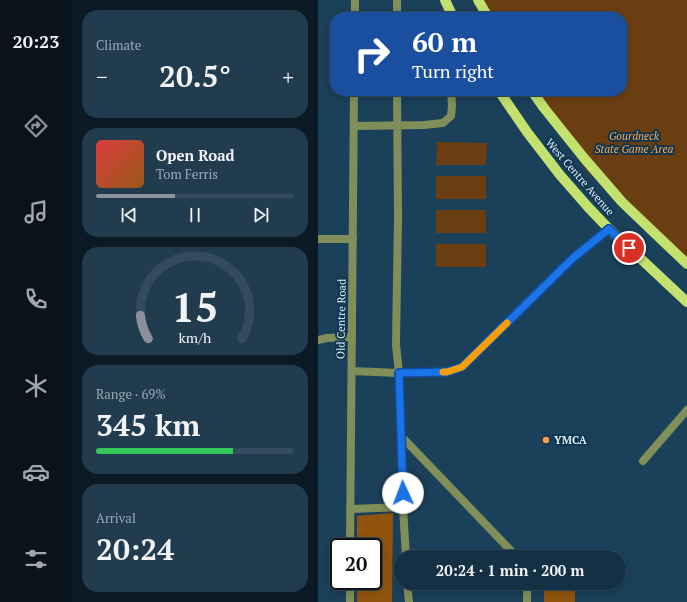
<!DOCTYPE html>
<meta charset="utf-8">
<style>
:root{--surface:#143044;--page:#213c4f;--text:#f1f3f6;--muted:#9da9b2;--line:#334b5d;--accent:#8c9099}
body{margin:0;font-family:"PT Serif",serif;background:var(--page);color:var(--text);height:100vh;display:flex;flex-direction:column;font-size:15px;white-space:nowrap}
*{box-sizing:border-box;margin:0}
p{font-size:13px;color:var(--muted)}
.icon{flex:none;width:22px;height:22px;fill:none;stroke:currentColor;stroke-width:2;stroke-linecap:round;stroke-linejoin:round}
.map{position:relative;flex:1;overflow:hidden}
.side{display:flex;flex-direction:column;gap:10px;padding:10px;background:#0b1a25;width:246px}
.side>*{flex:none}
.hud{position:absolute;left:12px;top:12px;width:297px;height:84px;border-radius:16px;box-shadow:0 2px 10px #0003,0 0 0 1px var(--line);background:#1a4fa0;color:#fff;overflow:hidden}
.speed{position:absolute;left:12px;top:538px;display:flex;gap:8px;font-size:20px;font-weight:700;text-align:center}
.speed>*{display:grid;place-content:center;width:52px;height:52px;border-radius:50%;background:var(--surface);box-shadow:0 2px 10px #0003,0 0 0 1px var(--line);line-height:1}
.speed .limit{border:2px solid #111;border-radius:6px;background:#fff;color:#111}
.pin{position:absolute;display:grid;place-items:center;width:34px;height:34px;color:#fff;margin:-17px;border:2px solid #fff;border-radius:50%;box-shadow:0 1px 4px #0007}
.me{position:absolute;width:44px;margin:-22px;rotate:358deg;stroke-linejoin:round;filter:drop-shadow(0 0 3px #0008)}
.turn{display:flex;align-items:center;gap:14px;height:84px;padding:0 16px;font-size:18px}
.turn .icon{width:52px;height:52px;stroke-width:2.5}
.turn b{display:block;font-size:28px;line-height:34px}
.big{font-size:30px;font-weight:600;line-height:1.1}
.side .card{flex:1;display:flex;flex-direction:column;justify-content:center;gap:6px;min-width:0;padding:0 14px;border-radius:16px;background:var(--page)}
.side .dial{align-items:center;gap:0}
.dial svg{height:104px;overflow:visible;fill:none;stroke:var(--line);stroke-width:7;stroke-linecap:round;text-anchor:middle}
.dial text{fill:var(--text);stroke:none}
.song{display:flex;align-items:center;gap:12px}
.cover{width:48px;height:48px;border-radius:6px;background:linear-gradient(135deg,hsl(0 70% 55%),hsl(30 70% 35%))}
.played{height:4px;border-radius:2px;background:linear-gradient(90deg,var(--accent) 40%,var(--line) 40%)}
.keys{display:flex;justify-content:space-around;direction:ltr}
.heat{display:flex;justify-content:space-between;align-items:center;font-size:22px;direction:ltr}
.charge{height:6px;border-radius:3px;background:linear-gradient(90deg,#34c759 69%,var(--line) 0)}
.trip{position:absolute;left:76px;top:550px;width:232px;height:40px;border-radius:20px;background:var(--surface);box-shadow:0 2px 10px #0003,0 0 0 1px var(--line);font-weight:600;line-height:40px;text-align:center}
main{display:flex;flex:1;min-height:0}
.tabs{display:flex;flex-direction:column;width:72px;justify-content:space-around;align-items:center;background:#08131b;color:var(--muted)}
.tabs .icon{width:28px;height:28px}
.tabs .active{color:var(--accent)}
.tabs b{font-size:18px;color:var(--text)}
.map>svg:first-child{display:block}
.green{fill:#6a3e10}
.forest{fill:#91540e}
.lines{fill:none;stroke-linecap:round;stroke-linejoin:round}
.service{stroke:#808f5a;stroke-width:8}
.tertiary{stroke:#808f5a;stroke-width:8}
.primary{stroke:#c3e16f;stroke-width:10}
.route-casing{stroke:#114b97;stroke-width:10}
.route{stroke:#1a73e8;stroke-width:7}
.slow{stroke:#f59e0b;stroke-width:7}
.poi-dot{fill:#f8a04b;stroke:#0f354f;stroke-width:1.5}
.labels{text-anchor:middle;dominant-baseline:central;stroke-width:4;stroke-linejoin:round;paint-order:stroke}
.park-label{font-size:11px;font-style:italic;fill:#ffa856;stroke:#0f354f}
.street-label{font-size:11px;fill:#dfeffc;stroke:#0f354f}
.poi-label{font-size:11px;font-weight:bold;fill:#dfeffc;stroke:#0f354f;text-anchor:start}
</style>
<main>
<nav class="tabs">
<b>20:23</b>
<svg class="icon active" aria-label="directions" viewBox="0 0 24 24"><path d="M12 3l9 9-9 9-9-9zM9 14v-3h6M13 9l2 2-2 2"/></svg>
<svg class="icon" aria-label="music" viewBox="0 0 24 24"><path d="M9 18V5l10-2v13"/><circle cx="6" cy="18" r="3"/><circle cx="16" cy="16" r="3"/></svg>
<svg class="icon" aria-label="phone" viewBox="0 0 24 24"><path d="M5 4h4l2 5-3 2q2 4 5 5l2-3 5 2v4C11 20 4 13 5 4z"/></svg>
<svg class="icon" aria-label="climate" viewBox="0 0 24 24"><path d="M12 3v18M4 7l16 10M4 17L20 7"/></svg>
<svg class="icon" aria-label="car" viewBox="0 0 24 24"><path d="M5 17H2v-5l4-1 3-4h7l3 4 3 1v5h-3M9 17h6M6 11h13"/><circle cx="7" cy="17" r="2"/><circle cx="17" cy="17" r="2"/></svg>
<svg class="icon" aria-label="filters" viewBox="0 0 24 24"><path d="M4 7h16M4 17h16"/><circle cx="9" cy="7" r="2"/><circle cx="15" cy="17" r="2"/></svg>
</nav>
<section class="side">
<div class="card"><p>Climate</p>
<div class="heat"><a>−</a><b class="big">20.5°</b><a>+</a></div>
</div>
<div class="card">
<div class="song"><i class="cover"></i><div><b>Open Road</b><p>Tom Ferris</p></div></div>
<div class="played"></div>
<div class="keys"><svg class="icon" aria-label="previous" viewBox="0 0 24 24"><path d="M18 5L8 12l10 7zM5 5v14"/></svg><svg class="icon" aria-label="pause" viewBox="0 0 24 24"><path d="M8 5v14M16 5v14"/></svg><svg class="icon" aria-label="next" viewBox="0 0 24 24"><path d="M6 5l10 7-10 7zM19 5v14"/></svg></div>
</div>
<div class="card dial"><svg viewBox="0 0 100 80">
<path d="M14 69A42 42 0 1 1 86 69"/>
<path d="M14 69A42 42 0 0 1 8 51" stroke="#8c9099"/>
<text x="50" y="56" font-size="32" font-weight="700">15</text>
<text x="50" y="72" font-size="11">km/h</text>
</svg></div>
<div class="card"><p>Range · 69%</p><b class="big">345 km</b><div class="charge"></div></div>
<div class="card"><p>Arrival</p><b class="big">20:24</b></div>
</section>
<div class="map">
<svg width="369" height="602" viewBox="0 0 369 602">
<rect width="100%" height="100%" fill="#1b405a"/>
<path class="green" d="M156 0H369V264L269 171 210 91H304V17H163Z
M119 142 169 143 168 165H118Z
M118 176H168V199H118Z
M118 210H168V233H118Z
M118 244H168V267H118Z"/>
<path class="forest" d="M75 513 74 602H39V581H55V547H39V516Z
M226 583H257V602H226Z"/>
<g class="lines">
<path class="service" d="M79 17V0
M36 126 106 125 125 123 133 116 134 106 133 91
M0 239H35
M0 340 9 338 34 337
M34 371 81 373 129 372 144 367 255 258 291 229
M83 436 199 557
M325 461 369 410
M85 507 88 557
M33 509 85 507 81 373 78 345 80 217 79 91
M89 583 91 602
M209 602V583"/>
<path class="tertiary" d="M37 17V0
M32 547 36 91
M32 602V581"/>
<path class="primary" d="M127 0 135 17
M160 0 170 17
M181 91 209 132 242 175 270 207 291 229 369 302
M214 91 226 108 266 158 304 202 369 264"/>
</g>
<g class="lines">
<g class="route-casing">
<path id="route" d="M85 493 81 373 129 372 144 367 255 258 291 229 311 248"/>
</g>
<use href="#route" class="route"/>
<path class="slow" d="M125 372H129L144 367 189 323"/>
</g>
<circle class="poi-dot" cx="228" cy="440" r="4"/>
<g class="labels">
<g class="park-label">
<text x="316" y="136">Gourdneck<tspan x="316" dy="13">State Game Area</tspan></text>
</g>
<g class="street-label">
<text transform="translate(262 177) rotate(49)">West Centre Avenue</text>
<text transform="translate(23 319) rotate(-89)">Old Centre Road</text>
</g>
<g class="poi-label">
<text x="236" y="440">YMCA</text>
</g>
</g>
</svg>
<div class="speed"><div class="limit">20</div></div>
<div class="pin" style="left:311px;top:248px;background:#d93025"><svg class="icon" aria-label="arrive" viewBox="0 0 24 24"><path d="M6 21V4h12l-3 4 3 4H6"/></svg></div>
<svg class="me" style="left:85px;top:493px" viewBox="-20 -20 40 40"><circle r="19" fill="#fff"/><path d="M0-13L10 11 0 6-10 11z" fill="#1a73e8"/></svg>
<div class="trip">20:24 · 1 min · 200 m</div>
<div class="hud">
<div class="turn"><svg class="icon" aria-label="right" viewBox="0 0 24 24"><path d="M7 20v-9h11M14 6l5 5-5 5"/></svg><div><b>60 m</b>Turn right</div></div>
</div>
</div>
</main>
